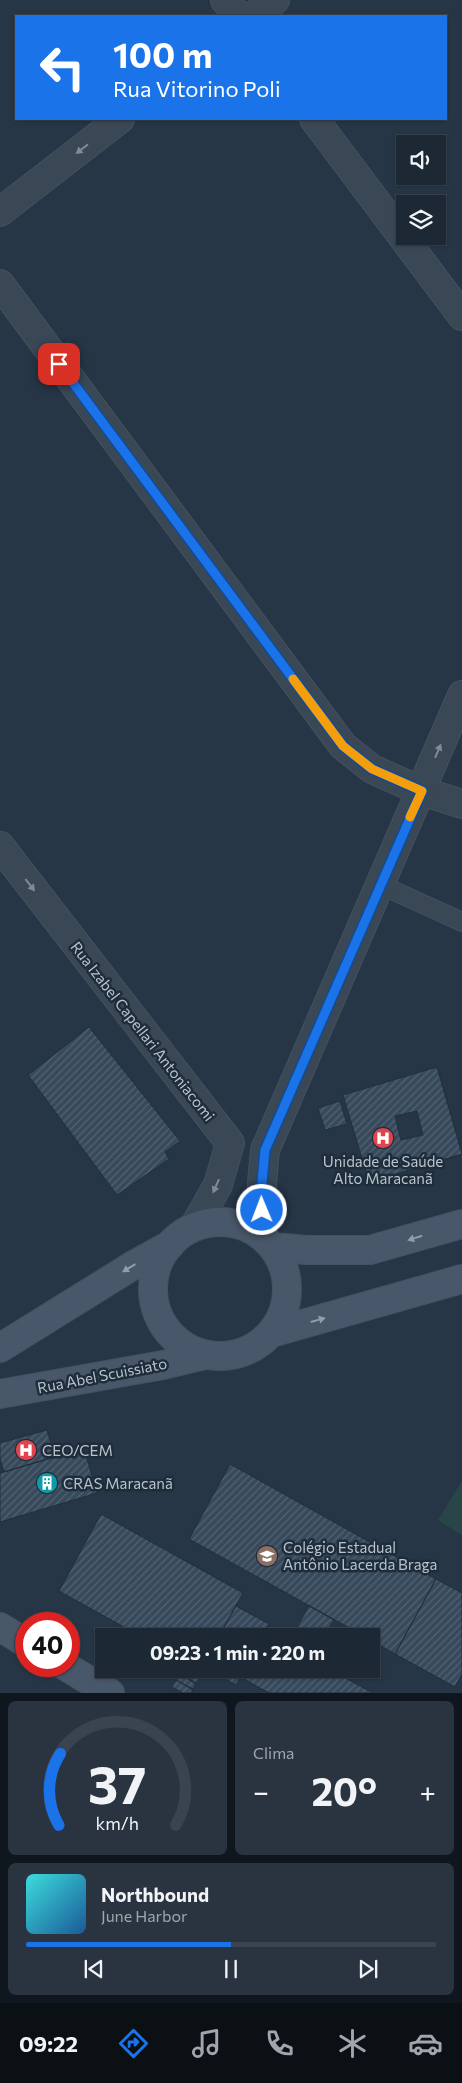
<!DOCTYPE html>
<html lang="pt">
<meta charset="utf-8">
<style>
:root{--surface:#1c2834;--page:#293440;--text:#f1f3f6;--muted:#a0a6ac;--line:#3a444f;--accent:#1a73e8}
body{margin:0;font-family:Commissioner,sans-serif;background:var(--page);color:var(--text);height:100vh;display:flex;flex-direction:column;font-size:19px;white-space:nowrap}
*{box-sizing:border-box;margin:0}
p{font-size:16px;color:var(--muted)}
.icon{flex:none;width:28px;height:28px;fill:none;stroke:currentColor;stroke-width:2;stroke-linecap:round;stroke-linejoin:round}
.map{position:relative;height:1693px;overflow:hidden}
.side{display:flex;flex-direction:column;gap:8px;padding:8px;background:#0f161d;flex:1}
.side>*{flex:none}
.top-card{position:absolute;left:15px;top:15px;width:432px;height:105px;border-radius:0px;box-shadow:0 1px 4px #0004,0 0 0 1px var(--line);background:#1a73e8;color:#fff;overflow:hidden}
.fabs{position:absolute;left:396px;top:135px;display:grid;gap:10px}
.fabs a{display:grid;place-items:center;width:50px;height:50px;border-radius:0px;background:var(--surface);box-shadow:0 1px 4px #0004,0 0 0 1px var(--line);font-size:25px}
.speed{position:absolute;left:15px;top:1612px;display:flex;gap:10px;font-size:25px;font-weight:700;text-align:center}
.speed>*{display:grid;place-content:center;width:65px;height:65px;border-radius:50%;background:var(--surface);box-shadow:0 1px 4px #0004,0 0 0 1px var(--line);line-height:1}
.speed .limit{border:8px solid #d22;background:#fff;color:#111}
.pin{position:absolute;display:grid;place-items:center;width:42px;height:42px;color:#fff;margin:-21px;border-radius:10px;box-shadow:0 2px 8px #0006}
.me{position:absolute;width:55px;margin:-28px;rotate:359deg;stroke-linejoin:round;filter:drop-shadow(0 0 4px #0008)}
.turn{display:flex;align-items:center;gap:18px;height:105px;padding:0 15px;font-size:22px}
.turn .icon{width:65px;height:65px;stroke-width:2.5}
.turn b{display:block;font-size:35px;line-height:42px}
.big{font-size:38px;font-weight:700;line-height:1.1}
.side .widget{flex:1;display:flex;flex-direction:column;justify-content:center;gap:8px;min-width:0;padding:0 18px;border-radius:8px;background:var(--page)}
.side .dial{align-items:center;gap:0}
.dial svg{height:130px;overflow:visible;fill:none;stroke:var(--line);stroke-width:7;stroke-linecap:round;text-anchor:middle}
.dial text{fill:var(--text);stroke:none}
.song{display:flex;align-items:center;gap:15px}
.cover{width:60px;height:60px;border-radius:8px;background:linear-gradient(135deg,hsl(180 70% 55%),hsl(210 70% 35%))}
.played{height:5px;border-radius:2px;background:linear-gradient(90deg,var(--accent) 50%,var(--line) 50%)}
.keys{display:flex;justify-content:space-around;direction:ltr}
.heat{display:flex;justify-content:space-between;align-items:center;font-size:28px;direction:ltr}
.side .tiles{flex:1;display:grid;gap:8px;grid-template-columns:1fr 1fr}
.widget:last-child{grid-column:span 2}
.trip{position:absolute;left:95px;top:1628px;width:285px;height:50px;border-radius:0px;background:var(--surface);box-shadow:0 1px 4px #0004,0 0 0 1px var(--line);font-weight:700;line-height:50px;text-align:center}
.tab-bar{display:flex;height:80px;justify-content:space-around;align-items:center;background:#0b1015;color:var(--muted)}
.tab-bar .icon{width:35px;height:35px}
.tab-bar .selected{color:var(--accent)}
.tab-bar b{font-size:22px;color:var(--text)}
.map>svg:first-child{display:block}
.grass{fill:#284647}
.building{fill:url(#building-hatch);stroke:#212f3d;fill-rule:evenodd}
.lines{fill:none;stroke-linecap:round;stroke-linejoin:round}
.service-casing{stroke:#44515e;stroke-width:20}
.minor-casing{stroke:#44515e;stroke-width:30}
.tertiary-casing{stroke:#44515e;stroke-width:30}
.secondary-casing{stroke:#44515e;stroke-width:30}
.service{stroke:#3a4855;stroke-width:18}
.minor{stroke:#3a4855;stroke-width:28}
.tertiary{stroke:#3a4855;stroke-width:28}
.secondary{stroke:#485769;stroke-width:28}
.oneway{fill:#7f8c98}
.oneway2{fill:#919dab}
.route-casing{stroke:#114b97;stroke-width:12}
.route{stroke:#1a73e8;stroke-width:9}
.slow{stroke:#f59e0b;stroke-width:9}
.labels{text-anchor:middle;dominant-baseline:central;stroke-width:5;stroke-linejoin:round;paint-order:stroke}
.street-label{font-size:15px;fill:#b8c3ce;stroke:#1f2d3b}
.poi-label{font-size:15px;fill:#b8c3ce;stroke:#1f2d3b;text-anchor:start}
</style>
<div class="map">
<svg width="462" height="1693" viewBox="0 0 462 1693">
<defs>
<pattern id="building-hatch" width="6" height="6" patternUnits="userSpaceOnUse" patternTransform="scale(1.25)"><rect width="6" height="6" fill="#374a5c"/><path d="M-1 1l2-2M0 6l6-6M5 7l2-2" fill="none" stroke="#526272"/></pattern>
</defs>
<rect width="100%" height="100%" fill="#263646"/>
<path class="grass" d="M462 1481V1535L438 1520Z"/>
<path class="building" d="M89 1027 180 1141 165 1152 169 1159 117 1195 28 1075Z
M437 1067 462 1154 369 1182 343 1095ZM417 1111 423 1135 401 1140 395 1116Z
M340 1101 347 1124 325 1130 318 1108Z
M47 1430 55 1457 4 1472 0 1459V1443Z
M84 1448 97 1493 0 1522V1473Z
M230 1464 436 1579 395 1654 371 1640V1636H364L189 1539Z
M101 1514 243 1593 219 1636H140L59 1591Z
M436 1579 462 1593V1674L455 1687 395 1654Z
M236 1606 269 1624 264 1632 259 1630 256 1636H219Z
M309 1606 334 1620 324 1636H292Z
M259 1630 264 1632 270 1636H256Z
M183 1669H202L204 1670 200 1678Z
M183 1669 200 1677 196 1684 180 1674Z
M207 1669H238L235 1674 241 1677 236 1685Z
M238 1669H329L373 1693H269L235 1674Z
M180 1673 196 1683 193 1690 176 1680Z
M176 1680 193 1689 191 1693H183L172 1687Z"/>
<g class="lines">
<g class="service-casing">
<path id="service" d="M381 885 462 922"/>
</g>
<g class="minor-casing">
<path id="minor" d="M0 284 343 746 372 769 421 791 462 804"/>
</g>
<g class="tertiary-casing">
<path id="tertiary" d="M225 0 238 16
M253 16 275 0
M314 119 462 316
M0 212 120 119
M0 846 230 1143
M194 1227 218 1185 230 1143
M262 1236V1183L265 1150 462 695"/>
</g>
<g class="secondary-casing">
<path id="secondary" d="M153 1289a67 67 0 1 1 134 0a67 67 0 1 1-134 0Z
M273 1247 306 1250H370L462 1224
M271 1333 462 1279
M0 1348 132 1266 170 1245
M0 1394 163 1365 205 1355
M0 1627 26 1643
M65 1666 110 1693"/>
</g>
<use href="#service" class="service"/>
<use href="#minor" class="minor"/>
<use href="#tertiary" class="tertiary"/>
<use href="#secondary" class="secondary"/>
</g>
<defs><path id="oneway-solid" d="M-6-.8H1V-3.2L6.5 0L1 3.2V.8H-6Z" transform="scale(1.25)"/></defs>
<g class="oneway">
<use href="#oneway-solid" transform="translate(82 149) rotate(142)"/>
<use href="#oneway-solid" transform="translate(438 751) rotate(-67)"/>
<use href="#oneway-solid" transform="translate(30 885) rotate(52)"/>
<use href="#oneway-solid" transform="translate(216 1186) rotate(114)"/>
</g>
<g class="oneway2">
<use href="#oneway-solid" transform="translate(415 1238) rotate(163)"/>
<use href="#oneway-solid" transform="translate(129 1268) rotate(149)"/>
<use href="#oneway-solid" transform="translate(318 1320) rotate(-16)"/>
</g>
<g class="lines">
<g class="route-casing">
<path id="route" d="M59 364 343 746 372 769 422 791 265 1150 262 1183V1210"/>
</g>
<use href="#route" class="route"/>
<path class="slow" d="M293 679 343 746 372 769 422 791 410 817"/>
</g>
<defs>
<g id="hospital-disc" transform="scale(1.125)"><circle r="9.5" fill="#e0444e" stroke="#1f2d3b"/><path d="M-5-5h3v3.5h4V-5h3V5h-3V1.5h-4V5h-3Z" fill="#fff"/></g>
<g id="building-disc" transform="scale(1.125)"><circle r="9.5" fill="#0f9aa8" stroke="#1f2d3b"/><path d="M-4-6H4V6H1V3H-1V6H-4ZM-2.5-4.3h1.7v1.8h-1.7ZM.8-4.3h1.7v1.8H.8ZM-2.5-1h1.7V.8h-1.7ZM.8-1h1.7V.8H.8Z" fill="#fff"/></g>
<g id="school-disc" transform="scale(1.125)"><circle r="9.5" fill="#8d6e63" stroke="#1f2d3b"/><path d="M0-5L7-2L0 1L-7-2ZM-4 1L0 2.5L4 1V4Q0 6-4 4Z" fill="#fff"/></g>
</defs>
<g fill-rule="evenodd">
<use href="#hospital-disc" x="383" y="1138"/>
<use href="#hospital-disc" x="26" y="1450"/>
<use href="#building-disc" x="47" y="1483"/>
<use href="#school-disc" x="267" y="1556"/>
</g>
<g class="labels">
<g class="street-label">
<text transform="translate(143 1031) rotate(52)">Rua Izabel Capellari Antoniacomi</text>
<text transform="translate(102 1375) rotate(-11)">Rua Abel Scuissiato</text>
</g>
<g class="poi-label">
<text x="383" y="1161" text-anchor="middle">Unidade de Saúde<tspan x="383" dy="17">Alto Maracanã</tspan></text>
<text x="42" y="1450">CEO/CEM</text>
<text x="63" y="1483">CRAS Maracanã</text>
<text x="283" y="1547">Colégio Estadual<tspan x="283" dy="17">Antônio Lacerda Braga</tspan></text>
</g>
</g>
</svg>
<div class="fabs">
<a><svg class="icon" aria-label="sound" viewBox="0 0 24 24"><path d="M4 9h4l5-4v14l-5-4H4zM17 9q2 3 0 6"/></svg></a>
<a><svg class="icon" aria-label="layers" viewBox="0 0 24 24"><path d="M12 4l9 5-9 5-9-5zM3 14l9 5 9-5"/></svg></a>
</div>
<div class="speed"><div class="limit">40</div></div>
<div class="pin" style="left:59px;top:364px;background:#d93025"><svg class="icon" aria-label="arrive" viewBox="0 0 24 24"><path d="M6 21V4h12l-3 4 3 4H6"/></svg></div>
<svg class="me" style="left:262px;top:1210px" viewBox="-20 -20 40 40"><circle r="17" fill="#1a73e8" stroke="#fff" stroke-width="3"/><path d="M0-11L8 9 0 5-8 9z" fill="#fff"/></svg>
<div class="trip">09:23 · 1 min · 220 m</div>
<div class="top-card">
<div class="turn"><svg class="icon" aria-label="left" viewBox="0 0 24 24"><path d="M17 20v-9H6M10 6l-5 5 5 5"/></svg><div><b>100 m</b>Rua Vitorino Poli</div></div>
</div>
</div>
<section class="side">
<div class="tiles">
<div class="widget dial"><svg viewBox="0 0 100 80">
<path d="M14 69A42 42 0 1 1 86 69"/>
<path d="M14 69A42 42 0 0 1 15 25" stroke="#1a73e8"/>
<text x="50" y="56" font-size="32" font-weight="700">37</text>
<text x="50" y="72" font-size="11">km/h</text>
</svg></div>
<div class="widget"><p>Clima</p>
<div class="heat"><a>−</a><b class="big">20°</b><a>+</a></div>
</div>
<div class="widget">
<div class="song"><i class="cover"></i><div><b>Northbound</b><p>June Harbor</p></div></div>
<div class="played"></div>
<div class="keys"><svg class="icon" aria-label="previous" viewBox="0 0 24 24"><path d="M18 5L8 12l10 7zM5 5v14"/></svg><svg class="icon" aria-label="pause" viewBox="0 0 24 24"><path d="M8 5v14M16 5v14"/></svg><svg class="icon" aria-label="next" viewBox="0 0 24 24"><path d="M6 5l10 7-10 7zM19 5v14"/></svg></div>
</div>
</div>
</section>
<nav class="tab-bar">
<b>09:22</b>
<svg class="icon selected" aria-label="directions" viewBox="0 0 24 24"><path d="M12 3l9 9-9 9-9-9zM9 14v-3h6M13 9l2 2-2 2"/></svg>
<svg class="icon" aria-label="music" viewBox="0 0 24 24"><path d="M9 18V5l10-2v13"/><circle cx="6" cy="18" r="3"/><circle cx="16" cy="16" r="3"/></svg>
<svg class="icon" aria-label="phone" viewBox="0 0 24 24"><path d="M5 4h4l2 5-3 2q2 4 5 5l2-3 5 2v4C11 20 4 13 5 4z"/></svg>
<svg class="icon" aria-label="climate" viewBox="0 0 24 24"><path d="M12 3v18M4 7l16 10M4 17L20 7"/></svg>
<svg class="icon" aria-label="car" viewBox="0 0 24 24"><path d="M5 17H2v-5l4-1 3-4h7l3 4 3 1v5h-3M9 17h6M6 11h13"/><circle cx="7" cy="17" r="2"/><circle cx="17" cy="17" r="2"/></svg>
</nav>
